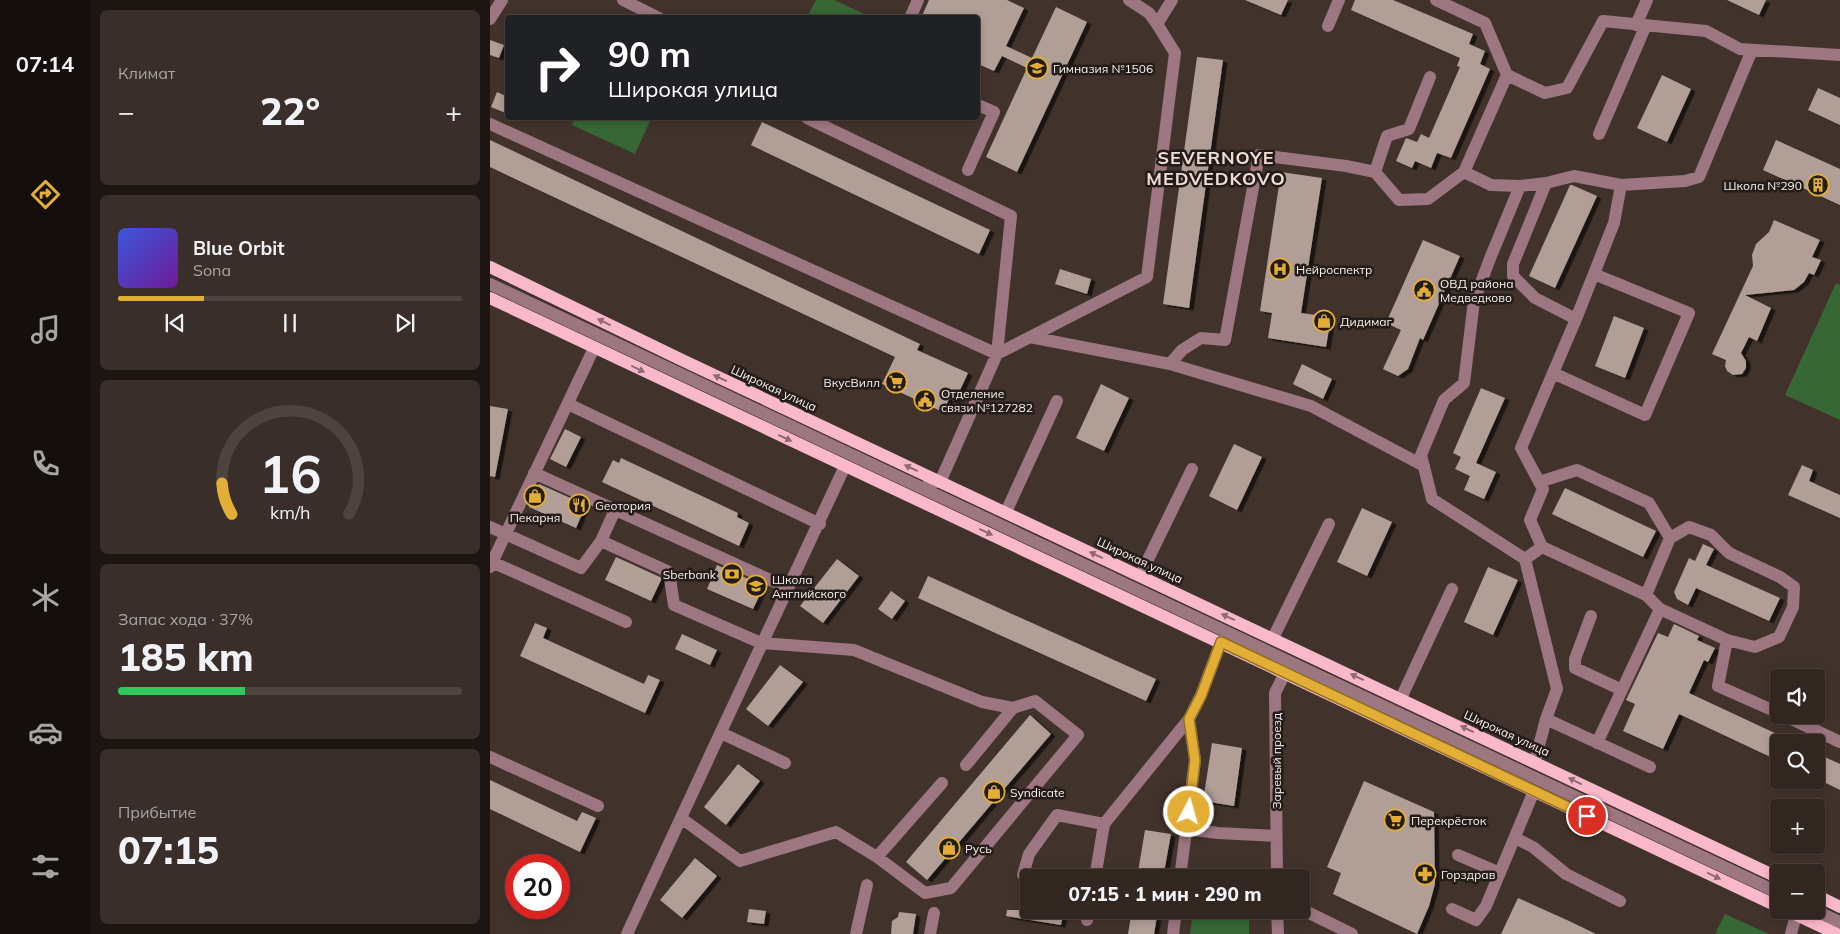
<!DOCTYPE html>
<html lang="ru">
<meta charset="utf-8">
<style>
:root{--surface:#322621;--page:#3a2e2a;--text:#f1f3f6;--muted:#a8a5a5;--line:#4d433f;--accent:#e3ae35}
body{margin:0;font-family:Mulish,sans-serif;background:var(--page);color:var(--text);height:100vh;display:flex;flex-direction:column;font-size:19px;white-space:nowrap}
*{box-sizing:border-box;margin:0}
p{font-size:16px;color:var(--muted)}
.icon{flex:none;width:28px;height:28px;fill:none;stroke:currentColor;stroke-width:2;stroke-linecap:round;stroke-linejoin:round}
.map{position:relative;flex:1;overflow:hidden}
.sheet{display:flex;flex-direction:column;gap:10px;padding:10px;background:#1c1512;width:400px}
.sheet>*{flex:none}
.banner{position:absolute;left:15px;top:15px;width:475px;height:105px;border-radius:5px;box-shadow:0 2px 8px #0003,0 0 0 1px var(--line);background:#202124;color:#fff;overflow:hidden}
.controls{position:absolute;left:1280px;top:669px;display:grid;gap:10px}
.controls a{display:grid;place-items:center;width:55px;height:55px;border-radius:5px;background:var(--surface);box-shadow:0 2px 8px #0003,0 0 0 1px var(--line);font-size:25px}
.speed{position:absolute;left:15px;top:854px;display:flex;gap:10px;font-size:25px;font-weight:700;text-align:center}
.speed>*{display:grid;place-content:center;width:65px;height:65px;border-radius:50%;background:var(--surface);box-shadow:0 2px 8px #0003,0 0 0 1px var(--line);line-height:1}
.speed .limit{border:8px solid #d22;background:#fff;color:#111}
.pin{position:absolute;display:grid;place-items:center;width:42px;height:42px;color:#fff;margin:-21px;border:2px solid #fff;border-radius:50%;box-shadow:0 1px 5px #0007}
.me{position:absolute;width:55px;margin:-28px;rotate:6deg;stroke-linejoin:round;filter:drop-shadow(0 0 4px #0008)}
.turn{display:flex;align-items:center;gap:18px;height:105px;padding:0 20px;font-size:22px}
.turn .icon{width:65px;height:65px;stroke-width:2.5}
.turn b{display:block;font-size:35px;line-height:42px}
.big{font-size:38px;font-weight:800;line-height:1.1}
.sheet .widget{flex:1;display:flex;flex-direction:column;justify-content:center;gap:8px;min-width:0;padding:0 18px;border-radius:8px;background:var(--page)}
.sheet .dial{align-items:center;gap:0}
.dial svg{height:130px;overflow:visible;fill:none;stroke:var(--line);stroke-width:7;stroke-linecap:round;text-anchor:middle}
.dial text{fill:var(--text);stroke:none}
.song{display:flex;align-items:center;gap:15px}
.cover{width:60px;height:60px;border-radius:8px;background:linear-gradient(135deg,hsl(230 70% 55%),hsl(280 70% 35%))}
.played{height:5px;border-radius:2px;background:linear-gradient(90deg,var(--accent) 25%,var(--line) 25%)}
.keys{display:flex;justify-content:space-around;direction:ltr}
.heat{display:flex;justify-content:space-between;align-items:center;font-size:28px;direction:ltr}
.charge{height:8px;border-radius:4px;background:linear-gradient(90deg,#34c759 37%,var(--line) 0)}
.trip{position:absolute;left:530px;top:869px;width:290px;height:50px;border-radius:5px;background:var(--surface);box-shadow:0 2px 8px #0003,0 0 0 1px var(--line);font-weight:800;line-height:50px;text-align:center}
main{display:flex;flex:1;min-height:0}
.tabs{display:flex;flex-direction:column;width:90px;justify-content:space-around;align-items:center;background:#140f0d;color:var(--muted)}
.tabs .icon{width:35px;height:35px}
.tabs .selected{color:var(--accent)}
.tabs b{font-size:22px;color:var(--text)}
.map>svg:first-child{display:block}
.green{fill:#366734}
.building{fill:#b19e97;filter:url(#shadow)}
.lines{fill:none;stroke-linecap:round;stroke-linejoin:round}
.minor{stroke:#9c7680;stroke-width:12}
.major{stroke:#f9b9cb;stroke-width:12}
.oneway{fill:#8e6a72}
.route-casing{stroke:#947122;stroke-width:12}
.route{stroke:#e3ae35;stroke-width:9}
.labels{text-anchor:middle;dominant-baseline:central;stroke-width:5;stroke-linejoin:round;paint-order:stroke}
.poi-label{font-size:12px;fill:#fbf0ed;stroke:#231c19;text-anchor:start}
.street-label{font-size:12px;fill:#fbf0ed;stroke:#231c19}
.district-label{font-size:18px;font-weight:bold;letter-spacing:1px;fill:#f1dcd5;stroke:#231c19}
</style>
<main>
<nav class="tabs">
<b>07:14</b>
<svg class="icon selected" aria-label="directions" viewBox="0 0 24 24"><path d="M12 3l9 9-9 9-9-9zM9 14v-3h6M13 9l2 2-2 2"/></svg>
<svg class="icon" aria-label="music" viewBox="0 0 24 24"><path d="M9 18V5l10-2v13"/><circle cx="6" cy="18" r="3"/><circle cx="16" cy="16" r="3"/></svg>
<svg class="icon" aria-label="phone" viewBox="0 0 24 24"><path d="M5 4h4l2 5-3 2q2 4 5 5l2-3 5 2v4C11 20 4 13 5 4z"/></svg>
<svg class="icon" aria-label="climate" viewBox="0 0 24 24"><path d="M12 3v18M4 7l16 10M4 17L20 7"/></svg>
<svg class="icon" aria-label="car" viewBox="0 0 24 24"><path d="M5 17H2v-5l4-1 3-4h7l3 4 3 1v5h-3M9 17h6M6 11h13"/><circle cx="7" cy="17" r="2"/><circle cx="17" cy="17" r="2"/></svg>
<svg class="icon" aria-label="filters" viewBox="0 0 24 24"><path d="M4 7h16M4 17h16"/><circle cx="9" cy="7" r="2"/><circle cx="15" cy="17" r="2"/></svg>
</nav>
<section class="sheet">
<div class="widget"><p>Климат</p>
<div class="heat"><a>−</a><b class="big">22°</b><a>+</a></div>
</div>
<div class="widget">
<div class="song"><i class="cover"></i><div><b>Blue Orbit</b><p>Sona</p></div></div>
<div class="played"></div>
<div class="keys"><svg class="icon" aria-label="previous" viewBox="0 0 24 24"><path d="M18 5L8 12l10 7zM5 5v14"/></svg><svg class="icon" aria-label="pause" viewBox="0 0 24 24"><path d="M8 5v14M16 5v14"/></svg><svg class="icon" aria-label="next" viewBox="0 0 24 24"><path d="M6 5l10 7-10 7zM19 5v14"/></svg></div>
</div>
<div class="widget dial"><svg viewBox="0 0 100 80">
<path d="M14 69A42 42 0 1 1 86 69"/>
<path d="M14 69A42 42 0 0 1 8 50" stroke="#e3ae35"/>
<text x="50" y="56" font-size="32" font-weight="700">16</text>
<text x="50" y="72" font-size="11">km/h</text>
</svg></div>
<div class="widget"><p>Запас хода · 37%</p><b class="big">185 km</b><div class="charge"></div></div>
<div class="widget"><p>Прибытие</p><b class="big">07:15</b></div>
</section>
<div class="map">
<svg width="1350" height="934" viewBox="0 0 1350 934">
<defs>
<filter id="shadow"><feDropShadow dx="4.5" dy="2.5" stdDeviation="0" flood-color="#0009"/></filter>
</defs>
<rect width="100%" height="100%" fill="#42322c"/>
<path class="green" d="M326 0H344L381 17H317Z
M85 118H153L160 121 145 154 82 125Z
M1346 283 1350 285V420L1295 395Z
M703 910H759V934H700Z
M1235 914 1279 934H1225Z"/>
<path class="building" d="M439 0H517L534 8 516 46 542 58 566 7 597 22 527 172 496 157 537 68 512 56 504 71 488 64V18H431Z
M755 0H798L791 15Z
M865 0H903L983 34 979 44 995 51 990 64 1000 69 961 158 947 153 941 168 925 161 922 168 906 161 916 138 927 142 931 134 939 138 970 67 967 66 970 58 861 10Z
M1237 0H1276L1269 15Z
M0 40 14 45 9 58 0 55Z
M707 57 733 60 699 308 673 304Z
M1172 75 1201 89 1177 142 1147 128Z
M1328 88 1350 98V125L1318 110Z
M7 92 18 97V114L1 107Z
M272 122 500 230 489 254 261 145Z
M0 140 430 344 427 350 478 373 465 401 459 399 453 412 392 384 405 357 0 167Z
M1286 140 1350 169V205L1273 170Z
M791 172 832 178 811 313 841 317 836 347 778 338 782 313 770 311Z
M1080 185H1082L1107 196 1065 288 1039 276Z
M1284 220 1330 240 1322 257 1331 260 1324 275 1319 273 1314 282 1304 290 1255 295 1281 308 1267 341 1259 337 1251 353 1256 361V368L1252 374 1243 375 1237 371 1235 366 1236 360 1222 354 1263 266 1262 255 1266 244 1279 232Z
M933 240 970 256 933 340 930 338 918 369 908 376 893 369 911 330 896 323Z
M570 269 601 279 597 294 565 284Z
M1124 316 1154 328 1135 378 1105 366Z
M812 364 842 379 833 399 803 384Z
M611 384 639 398 614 451 586 438Z
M991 388 1015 398 986 463 1006 472 994 499 974 490 980 476 965 469 971 457 963 453Z
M0 406 18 409 5 477 0 476Z
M75 429 91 437 76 467 60 459Z
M744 444 772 457 747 510 719 496Z
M131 458 248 513 247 517 259 523 249 546 112 482 123 460 129 463Z
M1312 465 1323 470 1319 481 1350 495V518L1298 495Z
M49 484 96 505 86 528 39 507Z
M1075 488 1166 531 1153 557 1062 514Z
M872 508 902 522 877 576 847 562Z
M1213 544 1224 549 1216 565 1290 598 1279 621 1206 588 1198 605 1187 599 1184 592 1199 558 1205 561Z
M126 557 172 578 161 601 115 580Z
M347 559 369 576 333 623 310 606Z
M227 565 274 586 263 609 217 589Z
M998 567 1028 580 1003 635 974 622Z
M438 576 666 679 656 701 428 598Z
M401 591 415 601 402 619 388 609Z
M45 623 57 628 53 638 154 684 158 675 170 680 155 713 30 656Z
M1184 624 1209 636 1207 640 1225 648 1218 662 1214 660 1199 693 1289 735V761L1189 714 1173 749 1133 731 1145 704 1136 700 1168 633 1178 637Z
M192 634 227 650 220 665 185 649Z
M290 665 313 682 278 726 256 709Z
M540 715 561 734 437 880 416 862Z
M722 743 752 748 744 806 713 801Z
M1326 753 1350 764V790L1326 778Z
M248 764 270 781 236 825 214 807Z
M0 780 87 821 92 812 106 818 90 852 0 809Z
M874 781 944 812 945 884 939 906 927 934 843 894 851 873 837 867Z
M655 830 681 834 673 878H647Z
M205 858 227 876 192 918 170 900Z
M1028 898 1079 921 1106 934H1011Z
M259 909 276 911 274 924 257 922Z
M517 910H574L571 925 516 916Z
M642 910H668L664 934H638Z
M409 912 426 914 423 934H401L402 921 408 917Z"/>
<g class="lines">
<path class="minor" d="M133 0 169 18
M639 0 659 13 667 24
M946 0 995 23 1017 75
M420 18 428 0
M0 19 12 0
M1146 25 1157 0
M838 26 849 0
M317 118 521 216 507 354 450 482H439
M0 124 507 354 657 277 685 53 667 24 682 0
M1109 134 1156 25
M478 170 504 112 488 105
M885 172 897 136 919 129 940 77
M974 172 1001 185 1030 186 1001 256 984 301 974 383 954 400 931 455 942 499 1035 559 1067 689 1056 719 1045 761
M1056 183 1023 264V276L1045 298 1086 319 1124 223 1131 185
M1030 186 1056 183 1084 176 1131 185 1195 181 1209 177 1262 50
M0 284 1289 893
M540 337 680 364 692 350 711 338 735 340 769 155 856 166 885 172 909 200 938 199 974 172 1017 75 1055 93 1077 88 1113 21 1216 31 1250 49 1350 55
M680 364 821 406 934 466
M1063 373 1155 415 1199 313 1104 274
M78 404 330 524
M44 473 298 588
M1049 482 1087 470 1159 503 1180 538
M516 512 567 401
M0 527 91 568 111 541 179 572 184 605 271 643 364 650 492 702 523 708 545 701 588 735 461 888 435 893 387 857 346 832 250 861 191 818
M1199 527 1221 535 1239 553 1290 577 1304 587 1303 607 1289 637 1265 647 1237 640 1170 609 1156 595 1180 538Z
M111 541 125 510
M1052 547 1156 595
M1035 559 1052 547 1040 520 1053 489 1031 448 1086 319
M2 562 136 622
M0 567 104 348
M650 576 702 469
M1101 616 1085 659V668L1132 690
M783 638 839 524
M1237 640 1228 686 1289 713
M911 698 962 589
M1293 715 1350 742
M1056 719 1160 767
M231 733 295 763
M1107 743 1170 609
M0 757 108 806
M476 765 523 708
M697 829 728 833 786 836
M1025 838 1043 847 1076 874 1130 901
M968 855 1010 873
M387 857 452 783
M545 878 533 875 539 854 567 815 614 824
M605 878 614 824 699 719 711 695 731 642
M690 878 705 760 699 719
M787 878 785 693 799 665
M811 909 862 934
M962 909 986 920 996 906 1044 791
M787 910 788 934
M1324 910 1350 922
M597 920 599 910
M137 934C210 778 281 622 355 466
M366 934 377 885
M440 934 444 913
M683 934 686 910
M1301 934 1306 915"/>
<path class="major" d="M0 267 192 360 1289 878
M0 298C429 502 860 703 1289 907
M1326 895 1350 907
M1296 910 1347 934"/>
</g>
<defs><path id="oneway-solid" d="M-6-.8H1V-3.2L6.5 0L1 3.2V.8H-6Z" transform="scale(1.25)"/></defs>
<g class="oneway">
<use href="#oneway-solid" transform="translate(114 322) rotate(-154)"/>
<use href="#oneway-solid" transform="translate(148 369) rotate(26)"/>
<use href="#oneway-solid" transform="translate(230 378) rotate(-155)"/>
<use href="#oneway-solid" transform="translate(295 438) rotate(25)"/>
<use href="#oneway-solid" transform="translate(421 468) rotate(-155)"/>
<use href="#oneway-solid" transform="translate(496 532) rotate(25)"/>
<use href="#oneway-solid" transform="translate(606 555) rotate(-155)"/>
<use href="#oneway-solid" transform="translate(738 617) rotate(-155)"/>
<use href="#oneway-solid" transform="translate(867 677) rotate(-155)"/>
<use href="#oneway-solid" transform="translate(977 729) rotate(-155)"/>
<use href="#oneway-solid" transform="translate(1085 781) rotate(-154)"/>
<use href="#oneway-solid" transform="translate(1224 876) rotate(26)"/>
</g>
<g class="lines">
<g class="route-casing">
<path id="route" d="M699 812 705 760 699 719 711 696 731 642 1097 816"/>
</g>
<use href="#route" class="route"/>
</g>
<defs>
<g id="school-ring" transform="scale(1.125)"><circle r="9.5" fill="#231c19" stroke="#e3ae35" stroke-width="1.5"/><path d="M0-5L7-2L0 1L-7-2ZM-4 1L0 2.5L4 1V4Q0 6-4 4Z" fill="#e3ae35"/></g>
<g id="building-ring" transform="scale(1.125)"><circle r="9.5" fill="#231c19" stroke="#e3ae35" stroke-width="1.5"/><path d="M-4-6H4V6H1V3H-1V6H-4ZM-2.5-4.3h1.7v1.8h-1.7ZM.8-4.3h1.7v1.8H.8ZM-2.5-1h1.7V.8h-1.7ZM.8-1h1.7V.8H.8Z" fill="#e3ae35"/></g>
<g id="hospital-ring" transform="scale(1.125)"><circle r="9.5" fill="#231c19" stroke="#e3ae35" stroke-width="1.5"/><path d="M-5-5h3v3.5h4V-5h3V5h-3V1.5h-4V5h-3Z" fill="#e3ae35"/></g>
<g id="civic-ring" transform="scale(1.125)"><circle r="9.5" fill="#231c19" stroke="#e3ae35" stroke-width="1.5"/><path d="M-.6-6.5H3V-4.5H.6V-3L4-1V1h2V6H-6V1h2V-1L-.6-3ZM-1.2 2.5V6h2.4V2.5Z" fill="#e3ae35"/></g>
<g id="shop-ring" transform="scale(1.125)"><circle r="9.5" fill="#231c19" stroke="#e3ae35" stroke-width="1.5"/><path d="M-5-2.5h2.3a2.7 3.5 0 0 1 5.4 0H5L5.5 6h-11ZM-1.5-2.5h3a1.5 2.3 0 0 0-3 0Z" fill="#e3ae35"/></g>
<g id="supermarket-ring" transform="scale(1.125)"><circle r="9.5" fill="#231c19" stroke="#e3ae35" stroke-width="1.5"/><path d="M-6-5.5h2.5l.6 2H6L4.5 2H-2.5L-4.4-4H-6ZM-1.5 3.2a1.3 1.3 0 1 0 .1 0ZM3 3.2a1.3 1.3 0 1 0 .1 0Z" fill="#e3ae35"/></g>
<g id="restaurant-ring" transform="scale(1.125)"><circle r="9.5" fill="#231c19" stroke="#e3ae35" stroke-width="1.5"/><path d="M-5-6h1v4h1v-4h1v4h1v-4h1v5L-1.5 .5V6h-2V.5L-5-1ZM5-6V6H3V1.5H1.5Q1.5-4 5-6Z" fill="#e3ae35"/></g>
<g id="bank-ring" transform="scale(1.125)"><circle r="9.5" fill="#231c19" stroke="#e3ae35" stroke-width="1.5"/><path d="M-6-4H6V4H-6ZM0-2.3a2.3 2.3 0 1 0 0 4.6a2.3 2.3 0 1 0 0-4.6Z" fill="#e3ae35"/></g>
<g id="pharmacy-ring" transform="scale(1.125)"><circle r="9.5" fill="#231c19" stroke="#e3ae35" stroke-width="1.5"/><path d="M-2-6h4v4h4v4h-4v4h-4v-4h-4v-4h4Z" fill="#e3ae35"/></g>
</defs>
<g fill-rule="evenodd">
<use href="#school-ring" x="547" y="68"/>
<use href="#building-ring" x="1328" y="185"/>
<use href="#hospital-ring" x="790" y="269"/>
<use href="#civic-ring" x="934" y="290"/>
<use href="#shop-ring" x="834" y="321"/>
<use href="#supermarket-ring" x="406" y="382"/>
<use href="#civic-ring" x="435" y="400"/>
<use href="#shop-ring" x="45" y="496"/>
<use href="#restaurant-ring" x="89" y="505"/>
<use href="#bank-ring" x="242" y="574"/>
<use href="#school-ring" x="266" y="586"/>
<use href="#shop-ring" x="504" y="792"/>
<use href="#supermarket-ring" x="905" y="820"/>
<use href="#shop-ring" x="459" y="848"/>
<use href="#pharmacy-ring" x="935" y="874"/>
</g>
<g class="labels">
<g class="poi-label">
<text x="563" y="68">Гимназия №1506</text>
<text x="1312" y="185" text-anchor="end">Школа №290</text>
<text x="806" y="269">Нейроcпектр</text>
<text x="950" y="283">ОВД района<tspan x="950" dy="14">Медведково</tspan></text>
<text x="850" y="321">Дидимаг</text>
<text x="390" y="382" text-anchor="end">ВкусВилл</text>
<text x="451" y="393">Отделение<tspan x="451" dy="14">связи №127282</tspan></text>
<text x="105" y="505">Gеотория</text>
<text x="45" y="517" text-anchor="middle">Пекарня</text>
<text x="226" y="574" text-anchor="end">Sberbank</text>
<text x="282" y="579">Школа<tspan x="282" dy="14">Английского</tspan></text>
<text x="520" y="792">Syndicate</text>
<text x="921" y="820">Перекрёсток</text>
<text x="475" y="848">Русь</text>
<text x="951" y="874">Горздрав</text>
</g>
<g class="street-label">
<text transform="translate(284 388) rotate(25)">Широкая улица</text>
<text transform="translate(650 560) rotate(25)">Широкая улица</text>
<text transform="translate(1017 733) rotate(25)">Широкая улица</text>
<text transform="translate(786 761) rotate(-90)">Заревый проезд</text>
</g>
<g class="district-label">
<text x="726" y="157">SEVERNOYE<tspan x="726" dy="21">MEDVEDKOVO</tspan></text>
</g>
</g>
</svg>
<div class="controls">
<a><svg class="icon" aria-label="sound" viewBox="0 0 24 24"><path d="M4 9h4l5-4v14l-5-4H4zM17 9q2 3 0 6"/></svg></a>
<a><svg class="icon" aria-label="search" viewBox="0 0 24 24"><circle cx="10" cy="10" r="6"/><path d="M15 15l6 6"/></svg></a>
<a>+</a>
<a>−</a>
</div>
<div class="speed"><div class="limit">20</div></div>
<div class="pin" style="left:1097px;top:816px;background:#d93025"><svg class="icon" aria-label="arrive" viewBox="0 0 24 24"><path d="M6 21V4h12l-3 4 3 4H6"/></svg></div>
<svg class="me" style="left:699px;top:812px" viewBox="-20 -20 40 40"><circle r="17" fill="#e3ae35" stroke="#fff" stroke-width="3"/><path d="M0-11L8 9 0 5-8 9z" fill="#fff"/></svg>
<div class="trip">07:15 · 1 мин · 290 m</div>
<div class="banner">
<div class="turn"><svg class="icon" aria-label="right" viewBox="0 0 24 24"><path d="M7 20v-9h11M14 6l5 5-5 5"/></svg><div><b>90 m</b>Широкая улица</div></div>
</div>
</div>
</main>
